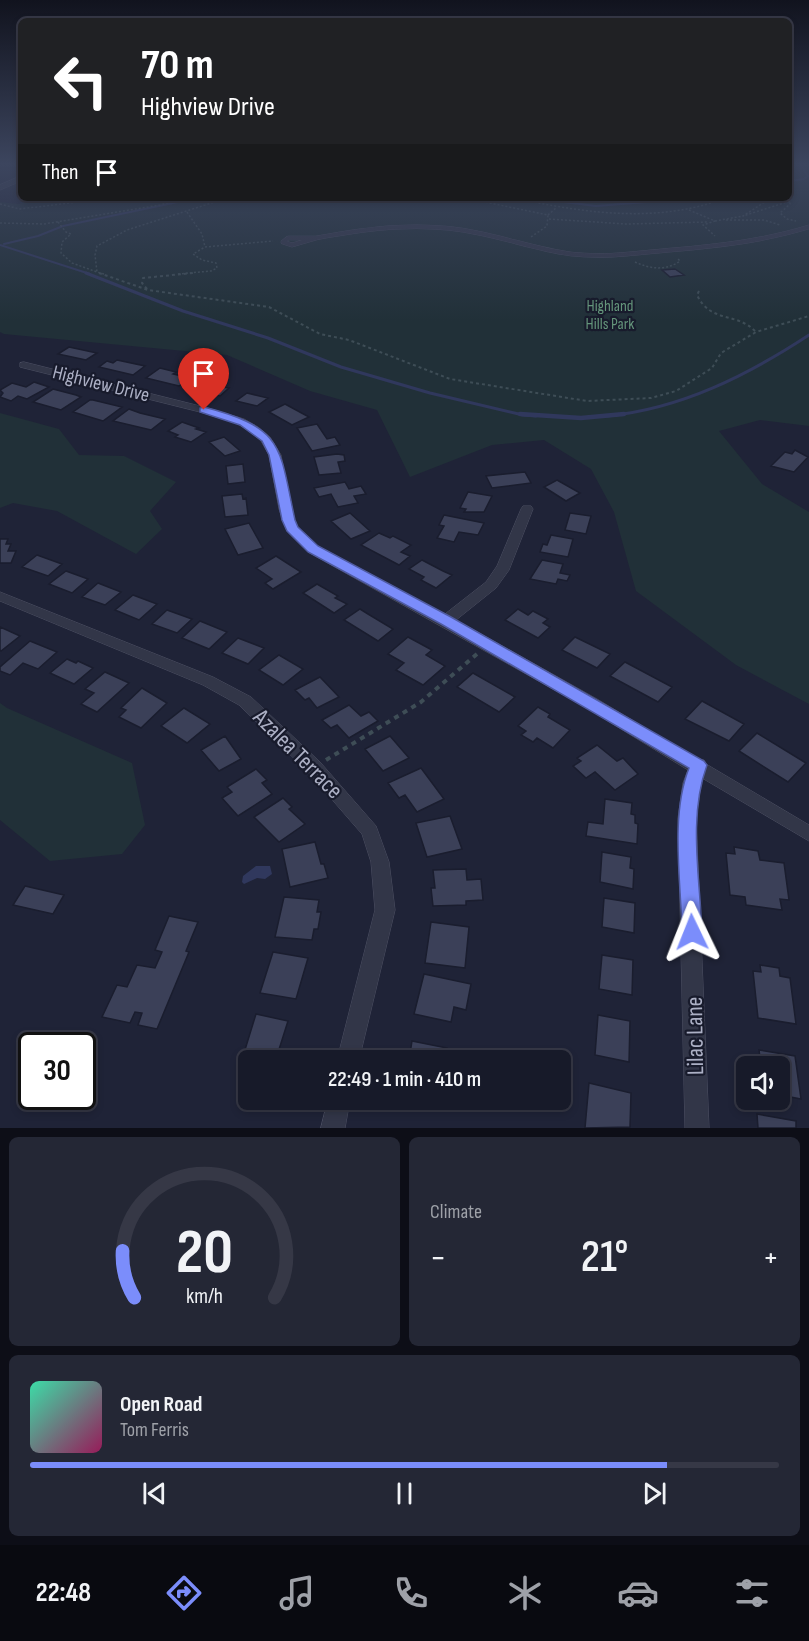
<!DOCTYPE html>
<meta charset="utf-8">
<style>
:root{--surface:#171a29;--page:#242735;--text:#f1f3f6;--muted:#9ea1a8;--line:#363846;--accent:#7b8dfb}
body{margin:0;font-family:"Sofia Sans Condensed",sans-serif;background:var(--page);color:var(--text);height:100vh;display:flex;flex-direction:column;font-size:22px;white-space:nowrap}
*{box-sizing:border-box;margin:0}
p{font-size:20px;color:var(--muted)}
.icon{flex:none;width:33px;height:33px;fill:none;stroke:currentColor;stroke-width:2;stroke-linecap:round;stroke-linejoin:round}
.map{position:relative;height:1128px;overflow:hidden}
.details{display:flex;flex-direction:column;gap:9px;padding:9px;background:#0d0e17;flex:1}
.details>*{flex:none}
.banner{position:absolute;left:18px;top:18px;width:774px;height:183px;border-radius:9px;box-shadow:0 3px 9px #0003,0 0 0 2px var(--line);background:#202124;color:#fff;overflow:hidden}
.fabs{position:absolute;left:736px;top:1056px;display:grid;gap:12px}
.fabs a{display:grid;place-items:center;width:54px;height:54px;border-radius:9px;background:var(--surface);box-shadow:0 3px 9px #0003,0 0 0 2px var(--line);font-size:30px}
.speed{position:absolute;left:18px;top:1032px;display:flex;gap:12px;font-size:30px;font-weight:700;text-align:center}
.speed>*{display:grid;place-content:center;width:78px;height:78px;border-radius:50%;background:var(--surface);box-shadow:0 3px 9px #0003,0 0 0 2px var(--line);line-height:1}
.speed .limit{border:3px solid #111;border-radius:9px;background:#fff;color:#111}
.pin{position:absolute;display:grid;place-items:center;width:51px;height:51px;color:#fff;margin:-62px -26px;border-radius:50% 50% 50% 0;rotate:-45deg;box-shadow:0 0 6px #0007}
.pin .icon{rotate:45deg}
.me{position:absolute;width:66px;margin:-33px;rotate:358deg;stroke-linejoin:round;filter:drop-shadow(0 0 4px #0008)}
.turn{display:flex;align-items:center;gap:21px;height:126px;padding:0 24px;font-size:27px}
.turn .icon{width:78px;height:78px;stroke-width:2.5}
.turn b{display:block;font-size:42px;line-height:51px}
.then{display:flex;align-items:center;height:57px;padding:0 24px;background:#0003;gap:12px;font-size:22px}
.big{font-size:45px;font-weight:600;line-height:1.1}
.details .card{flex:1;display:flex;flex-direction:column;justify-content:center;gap:9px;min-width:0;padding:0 21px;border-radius:9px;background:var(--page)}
.details .dial{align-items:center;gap:0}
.dial svg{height:156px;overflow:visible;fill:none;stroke:var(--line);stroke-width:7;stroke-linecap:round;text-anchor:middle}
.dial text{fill:var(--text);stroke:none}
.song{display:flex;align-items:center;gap:18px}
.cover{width:72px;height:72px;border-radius:9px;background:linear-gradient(135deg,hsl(160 70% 55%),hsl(330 70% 35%))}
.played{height:6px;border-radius:3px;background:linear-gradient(90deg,var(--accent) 85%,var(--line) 85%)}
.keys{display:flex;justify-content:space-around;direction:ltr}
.heat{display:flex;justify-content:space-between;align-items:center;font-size:33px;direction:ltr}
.details .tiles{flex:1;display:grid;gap:9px;grid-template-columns:1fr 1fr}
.card:last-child{grid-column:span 2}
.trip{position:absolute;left:238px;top:1050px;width:333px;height:60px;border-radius:9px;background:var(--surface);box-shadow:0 3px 9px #0003,0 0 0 2px var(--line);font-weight:600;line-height:60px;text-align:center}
.menu{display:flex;height:96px;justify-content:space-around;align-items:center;background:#090a10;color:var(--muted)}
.menu .icon{width:42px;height:42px}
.menu .current{color:var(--accent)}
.menu b{font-size:27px;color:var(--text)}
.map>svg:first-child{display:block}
.green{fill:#213038}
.water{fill:#30385d}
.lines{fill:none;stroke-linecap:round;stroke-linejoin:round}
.stream-far2{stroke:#30385d;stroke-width:2}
.stream-far1{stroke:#30385d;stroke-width:3}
.stream{stroke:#30385d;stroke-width:4.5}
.building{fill:#3b4058;stroke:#1a1d2e;stroke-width:1.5}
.service-casing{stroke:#4d5063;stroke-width:4.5}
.minor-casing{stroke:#4d5063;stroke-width:1}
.path-far2{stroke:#3e4d56;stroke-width:1.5;stroke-dasharray:2 2;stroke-linecap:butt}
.path-far1{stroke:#3e4d56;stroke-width:2;stroke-dasharray:3 3;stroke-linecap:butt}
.path{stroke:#3e4d56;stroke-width:4;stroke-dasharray:5 5;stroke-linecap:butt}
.service{stroke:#323648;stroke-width:4}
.minor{fill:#323648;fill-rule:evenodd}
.route{fill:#7b8dfb;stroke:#505ca3;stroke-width:1.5}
.labels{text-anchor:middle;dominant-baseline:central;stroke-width:4.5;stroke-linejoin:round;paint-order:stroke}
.far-park-label{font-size:16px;fill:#64957b;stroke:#181b2c}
.street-label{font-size:20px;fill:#acb0c5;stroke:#181b2c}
.near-street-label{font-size:24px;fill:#acb0c5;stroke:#181b2c}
</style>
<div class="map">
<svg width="809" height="1128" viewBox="0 0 809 1128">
<rect width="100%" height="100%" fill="#1f2337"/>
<path class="green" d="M789 164H809V426L760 420 719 431 762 484 809 512V704L736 665 636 591 614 512 591 469 544 440 492 445 410 477 377 410 310 391 227 355 4 334 0 332V202L18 204 40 198H789Z
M0 413 59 429 79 455 124 456 176 482 150 511 162 529 136 554 57 511 13 503 0 508Z
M0 703 7 708 132 763 145 825 122 854 50 861 0 820Z"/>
<path class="water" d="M256 866H270L272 874 265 879 257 878 244 884 242 882 243 876Z"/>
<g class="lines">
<path class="stream-far2" d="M789 181 804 179 808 176 800 164
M531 198 596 206 698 198
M4 244 38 236 63 226 197 198
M0 245 90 274"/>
<path class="stream-far1" d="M86 273 183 311 268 338 341 367 430 393 523 415 536 416
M607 416C681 409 748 375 809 335"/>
<path class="stream" d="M520 414 581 418 624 414"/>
</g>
<path class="building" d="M675 269 684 275 670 277 662 270Z
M69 347 97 353 86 360 58 354Z
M117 360 145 366 133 375 99 367 107 361 113 363Z
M160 368 176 372 173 374 190 378 179 386 146 378Z
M216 380 227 383 222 387 229 388 220 396 186 388 194 382 211 384Z
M34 382 49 387 27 399 18 396 11 401 0 397 3 393 0 390 12 383 26 387Z
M53 389 76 395 81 397 61 410 33 402Z
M247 393 268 398 257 406 236 401Z
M90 400H93L122 407 103 421 73 412Z
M285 404 309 417 292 425 269 412Z
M129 409 140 413 165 419 151 430 113 421Z
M182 422 199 428 196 429 206 432 191 442 175 437 178 435 168 431Z
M317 424 327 439 335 437 340 445 312 451 297 428Z
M224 437 238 449 240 451 225 456 209 442Z
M795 450 808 457 794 472 771 466 785 452 792 454Z
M337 454 344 455 345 461 338 462 341 473 319 475 314 457Z
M243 464 245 482 228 484 226 466Z
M525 472 531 483 492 488 486 476Z
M557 480 580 493 566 501 544 487Z
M345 482 349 489 361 486 366 494 354 496 358 503 338 507 331 494 319 497 314 488Z
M468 492 492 496 484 512H464L466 509 460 508Z
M242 494 243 499 246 498 248 515 225 517 222 496Z
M350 513 370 531 351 539 331 521Z
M570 513 591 516 586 534 565 530Z
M444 515 484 523 478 535 459 532 454 542 437 538 444 526 439 525Z
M249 523 263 548 238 555 225 529Z
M379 533 390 538 393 536 411 545 401 552 410 556 399 565 361 545Z
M551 535 573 539 568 557 540 552 543 544 547 545Z
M0 539H8L6 544H11L8 551H16L11 563H0Z
M37 555 62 564 48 576 22 567Z
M276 556 301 572 273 589 265 583 272 579 256 568Z
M422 560 443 571 452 575 436 588 421 580 424 577 409 569Z
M542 560 563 564 560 573 570 575 567 581 558 579 556 584 530 579Z
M66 571 88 579 72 593 49 584Z
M98 583 121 592 105 605 82 597Z
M317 584 338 596 335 598 347 604 334 613 303 593Z
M133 595 157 604 139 620 115 610Z
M360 609 368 614 393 629 378 641 344 620Z
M518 609 528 615 533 611 548 619 543 623 550 627 538 638 505 620Z
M167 610 192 619 177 633 152 624Z
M200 621 227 632 209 649 182 638Z
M0 627 20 636 1 651 0 650Z
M408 637 432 650 426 655 445 666 423 685 396 670 404 663 388 654Z
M575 637 610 654 597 668 562 650Z
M238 638 264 648 248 664 222 653Z
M30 641 57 652 38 669 23 663 10 675 0 671V667Z
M279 655 303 669 283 685 259 670Z
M67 659 76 663 78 661 93 668 74 684 50 673Z
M625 662 672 687 658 702 610 676Z
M105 672 129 683 97 712 81 704 94 693 85 689Z
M473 673 510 694 515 697 499 712 457 687Z
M320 677 339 697 317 708 309 698 305 700 295 690Z
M142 688 167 703 141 728 119 717 126 710 121 708Z
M702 701 744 724 729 741 685 719Z
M349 705 361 716 369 712 378 721 349 738 337 725 331 728 322 720Z
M538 707 550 714 548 717 570 730 553 748 537 738 533 742 521 735 526 731 518 726Z
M184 708 210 724 187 743 161 726Z
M757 733 806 763 788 782 739 751Z
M225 736 241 759 219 771 201 750Z
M390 736 409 758 383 771 365 749Z
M597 745 617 761 623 758 638 774 615 790 595 772 586 778 573 766 581 761 577 758Z
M421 768 444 799 417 812 405 795 399 798 388 783Z
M256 769 267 780 262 783 272 794 238 816 222 798 232 792 227 787Z
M283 798 292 807 289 809 305 824 279 842 254 817Z
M605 799 632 803 631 814 635 815V823L638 824 637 844 586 836 588 822 603 824Z
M450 816 462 849 427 857 416 823Z
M315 842 321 864H324L328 878 290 887 282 849Z
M734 847 758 851 760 860 784 863 789 900 780 899 782 910 746 905 745 897 730 895 726 853 735 854Z
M602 852 631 857 630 868 634 869 633 889 600 882Z
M466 869 467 880 481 879 483 900 466 901V905L433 906 431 888H435L433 870Z
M25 886 64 895 53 914 13 905Z
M284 897 319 900 317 912H321L318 929H314L312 940 275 937Z
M604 898 635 903 634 933 602 927Z
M169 916 198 922 186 951 189 952 157 1029 138 1025 142 1013 135 1012 130 1023 102 1017 117 985 127 987 137 965 155 968 162 952 155 950Z
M431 922 469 927 465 968 425 963Z
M273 952 308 958 296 999 260 993Z
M602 955 633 960 632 995 599 989Z
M760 965 779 968 780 976 790 978 796 1024 758 1018 753 971 761 972Z
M424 974 471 984 466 1010 454 1007 451 1022 414 1014Z
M256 1014 288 1021 276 1059 244 1053Z
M598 1015 630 1021 629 1062 595 1055Z
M412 1041 447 1048 445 1060H409Z
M759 1050 795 1056 801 1099 780 1095V1066H755L754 1064 761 1065Z
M589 1083 631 1093 630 1127 585 1128Z
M757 1114 796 1121V1128H758Z"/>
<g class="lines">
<g class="service-casing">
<path id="service" d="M288 238H316L292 245 283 242Z
M316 238C370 228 424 221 478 233 509 239 540 250 571 254 604 258 637 253 671 250 718 246 763 241 809 227"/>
</g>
<g class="minor-casing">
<path id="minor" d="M21 176V181L0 190V185Z
M24 362 208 408 244 419 258 427 270 437 281 455 291 509 298 528 318 546 445 614 486 582 497 566 521 509 523 506H531L533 509 509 570 496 588 456 620 597 699 697 759 704 760 706 764 809 825V841L702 778 696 818 709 1128H685L678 818 683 783 688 770 585 707 308 552 286 529 279 509 269 455 261 441 250 431 236 423 200 412 20 367V363Z
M0 592 213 677 251 697 320 762 376 826 389 862 395 910 359 1060H337L375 910 371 862 362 834 308 772 239 705 203 685 0 601Z
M328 1100H350L345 1128H321Z"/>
</g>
<path class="path-far2" d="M203 198 207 204
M450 198 485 202 548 215 547 226 531 237
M515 198C583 213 659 224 725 198
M771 198 743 216 790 201V204L780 213 787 219 796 221
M221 202 323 198
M0 204 20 209 110 198H141
M689 210 715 221 703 225 715 236
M187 212 202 234 205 247
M548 215 557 207
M549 219 626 224 708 222
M726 220H764L780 225
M715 221 743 216
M58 222 66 232 71 234 62 242 61 253 72 263 97 272
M0 223 44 224 160 205 185 198
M635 262C650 269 666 271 680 261L678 259
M104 274 97 272 95 255 97 246 127 230 227 198
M178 274 211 271 217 268 216 263 202 260 193 254 205 247 273 241"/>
<path class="path-far1" d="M99 273 148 290 269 307 320 334 349 340 450 379 587 401 651 398 676 391 712 368 721 353 756 332 809 316
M147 289 142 283 143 278 193 273
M699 291 697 295C711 324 736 311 756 332"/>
<path class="path" d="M326 760 421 702 477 654"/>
<use href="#service" class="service"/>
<use href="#minor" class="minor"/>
</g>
<linearGradient id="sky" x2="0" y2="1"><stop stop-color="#11131e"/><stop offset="0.51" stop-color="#3c455e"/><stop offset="1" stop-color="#3c455e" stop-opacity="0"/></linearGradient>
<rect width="809" height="321" fill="url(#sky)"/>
<path class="route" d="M204 407C285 428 279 446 295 520L298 527 318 546 451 617 704 761 707 765C688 817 700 878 702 932L699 938 692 941 685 938 682 932C681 881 670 816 689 768L441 624 308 552 287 531 282 520 269 455 262 441 240 425 200 412V408Z"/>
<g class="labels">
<g class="far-park-label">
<text x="610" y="306">Highland<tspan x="610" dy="18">Hills Park</tspan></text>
</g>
<g class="street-label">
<text transform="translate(101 384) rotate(14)">Highview Drive</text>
</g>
<g class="near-street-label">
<text transform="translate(298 754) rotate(45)">Azalea Terrace</text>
<text transform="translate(695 1036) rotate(-91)">Lilac Lane</text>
</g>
</g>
</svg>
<div class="fabs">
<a><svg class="icon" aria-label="sound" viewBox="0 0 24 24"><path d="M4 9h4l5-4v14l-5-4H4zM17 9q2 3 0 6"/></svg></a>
</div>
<div class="speed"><div class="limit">30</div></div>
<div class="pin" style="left:204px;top:410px;background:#d93025"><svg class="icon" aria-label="arrive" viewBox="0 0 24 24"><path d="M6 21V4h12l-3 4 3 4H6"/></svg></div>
<svg class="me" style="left:692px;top:932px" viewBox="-20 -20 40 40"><path d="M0-17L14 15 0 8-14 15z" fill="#7b8dfb" stroke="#fff" stroke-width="4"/></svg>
<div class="trip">22:49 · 1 min · 410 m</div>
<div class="banner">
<div class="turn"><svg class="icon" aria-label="left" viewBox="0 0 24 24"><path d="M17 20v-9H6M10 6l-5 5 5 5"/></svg><div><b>70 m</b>Highview Drive</div></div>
<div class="then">Then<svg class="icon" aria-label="arrive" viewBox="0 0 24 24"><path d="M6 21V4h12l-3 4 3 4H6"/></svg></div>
</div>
</div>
<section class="details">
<div class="tiles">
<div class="card dial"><svg viewBox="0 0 100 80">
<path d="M14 69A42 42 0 1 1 86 69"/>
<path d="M14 69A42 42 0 0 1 8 45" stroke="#7b8dfb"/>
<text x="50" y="56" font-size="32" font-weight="700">20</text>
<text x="50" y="72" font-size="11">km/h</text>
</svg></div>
<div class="card"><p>Climate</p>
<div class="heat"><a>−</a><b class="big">21°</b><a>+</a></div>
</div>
<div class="card">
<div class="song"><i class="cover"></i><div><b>Open Road</b><p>Tom Ferris</p></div></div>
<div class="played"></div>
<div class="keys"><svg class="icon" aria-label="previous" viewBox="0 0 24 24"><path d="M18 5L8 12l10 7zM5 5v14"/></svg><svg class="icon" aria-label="pause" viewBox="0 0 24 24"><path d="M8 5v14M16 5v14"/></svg><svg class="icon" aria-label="next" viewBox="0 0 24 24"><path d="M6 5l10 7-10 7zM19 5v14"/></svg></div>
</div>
</div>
</section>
<nav class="menu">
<b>22:48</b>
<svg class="icon current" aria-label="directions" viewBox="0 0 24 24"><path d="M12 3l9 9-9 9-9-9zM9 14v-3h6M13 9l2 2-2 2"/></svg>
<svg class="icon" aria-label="music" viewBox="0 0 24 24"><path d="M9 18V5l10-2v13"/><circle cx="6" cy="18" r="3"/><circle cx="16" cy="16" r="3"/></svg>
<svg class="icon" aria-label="phone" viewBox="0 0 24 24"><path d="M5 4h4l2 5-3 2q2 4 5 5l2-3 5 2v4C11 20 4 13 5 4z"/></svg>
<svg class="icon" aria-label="climate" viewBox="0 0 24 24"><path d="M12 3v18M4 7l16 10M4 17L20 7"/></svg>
<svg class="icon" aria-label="car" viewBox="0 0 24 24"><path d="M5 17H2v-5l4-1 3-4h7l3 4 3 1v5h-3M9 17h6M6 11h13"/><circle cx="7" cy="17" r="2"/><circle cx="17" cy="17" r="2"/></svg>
<svg class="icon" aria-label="filters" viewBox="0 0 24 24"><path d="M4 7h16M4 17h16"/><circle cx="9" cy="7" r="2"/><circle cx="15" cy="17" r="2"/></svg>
</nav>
